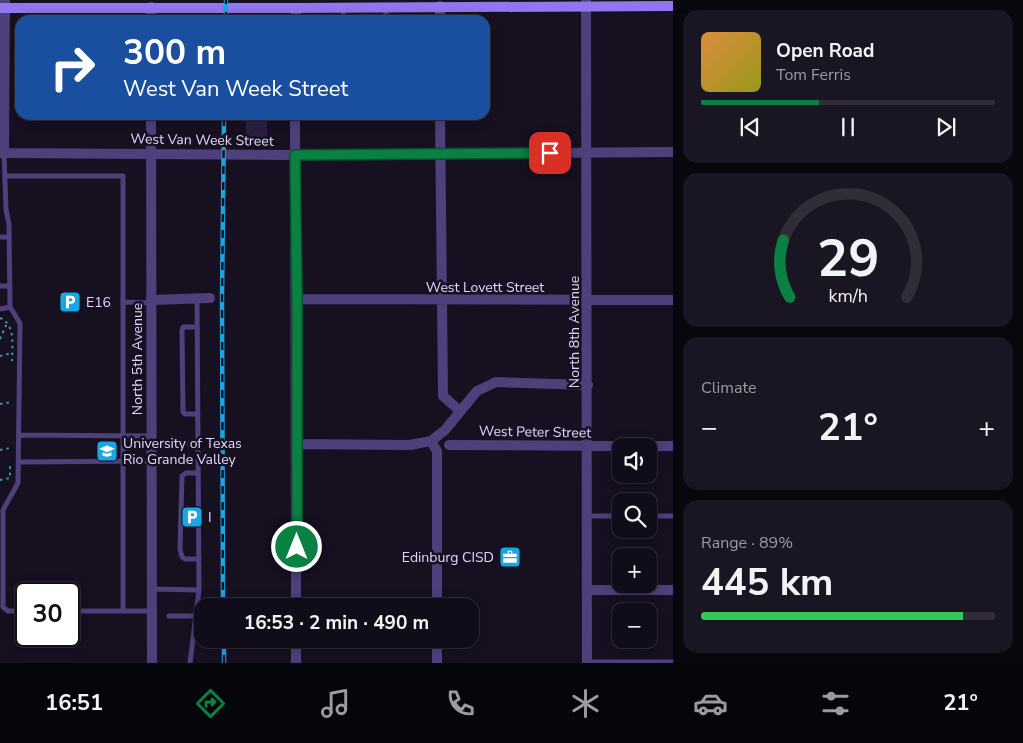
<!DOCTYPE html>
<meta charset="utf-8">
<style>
:root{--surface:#100c19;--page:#191522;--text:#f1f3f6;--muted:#9c9ba2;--line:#302c38;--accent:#0b8043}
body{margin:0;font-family:"Nunito Sans",sans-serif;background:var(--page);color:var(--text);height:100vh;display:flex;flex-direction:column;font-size:19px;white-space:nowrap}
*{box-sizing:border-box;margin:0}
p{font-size:16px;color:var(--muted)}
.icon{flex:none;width:28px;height:28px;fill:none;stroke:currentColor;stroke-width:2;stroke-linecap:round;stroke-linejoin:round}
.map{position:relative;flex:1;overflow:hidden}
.side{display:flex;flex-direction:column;gap:10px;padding:10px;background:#09070e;width:350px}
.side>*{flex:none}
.hud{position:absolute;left:15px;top:15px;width:475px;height:105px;border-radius:15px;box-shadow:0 2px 12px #0003,0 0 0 1px var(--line);background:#1a4fa0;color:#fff;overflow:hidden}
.tools{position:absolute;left:612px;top:438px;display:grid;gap:10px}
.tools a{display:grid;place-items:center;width:45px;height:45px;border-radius:10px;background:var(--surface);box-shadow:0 2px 12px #0003,0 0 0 1px var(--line);font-size:25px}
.speed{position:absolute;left:15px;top:582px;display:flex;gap:10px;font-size:25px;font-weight:700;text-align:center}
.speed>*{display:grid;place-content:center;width:65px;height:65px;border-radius:50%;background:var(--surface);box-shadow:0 2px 12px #0003,0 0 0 1px var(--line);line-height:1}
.speed .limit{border:2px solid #111;border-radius:8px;background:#fff;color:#111}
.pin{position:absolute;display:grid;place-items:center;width:42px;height:42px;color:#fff;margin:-21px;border-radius:10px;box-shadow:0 2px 8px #0006}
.me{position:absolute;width:55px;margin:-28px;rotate:0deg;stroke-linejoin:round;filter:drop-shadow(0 0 4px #0008)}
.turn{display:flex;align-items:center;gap:18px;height:105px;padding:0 25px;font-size:22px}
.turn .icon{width:65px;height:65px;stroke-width:2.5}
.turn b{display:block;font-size:35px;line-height:42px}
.big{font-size:38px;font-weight:700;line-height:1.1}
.side .card{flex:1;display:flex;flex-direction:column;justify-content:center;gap:8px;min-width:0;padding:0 18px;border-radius:15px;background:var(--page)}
.side .dial{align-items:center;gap:0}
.dial svg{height:130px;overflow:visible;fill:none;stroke:var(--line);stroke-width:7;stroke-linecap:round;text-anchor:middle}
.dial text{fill:var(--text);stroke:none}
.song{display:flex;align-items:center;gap:15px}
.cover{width:60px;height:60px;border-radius:8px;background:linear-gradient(135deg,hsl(30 70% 55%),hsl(60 70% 35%))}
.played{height:5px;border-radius:2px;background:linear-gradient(90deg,var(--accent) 40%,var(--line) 40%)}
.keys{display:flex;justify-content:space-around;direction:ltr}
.heat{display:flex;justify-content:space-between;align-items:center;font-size:28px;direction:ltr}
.charge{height:8px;border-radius:4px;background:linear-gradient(90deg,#34c759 89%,var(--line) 0)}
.trip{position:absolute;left:194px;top:598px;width:285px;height:50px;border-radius:15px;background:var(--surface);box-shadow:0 2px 12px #0003,0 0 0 1px var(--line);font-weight:700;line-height:50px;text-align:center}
.menu{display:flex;height:80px;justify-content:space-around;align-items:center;background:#06050a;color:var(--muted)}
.menu .icon{width:35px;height:35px}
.menu .selected{color:var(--accent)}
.menu b{font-size:22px;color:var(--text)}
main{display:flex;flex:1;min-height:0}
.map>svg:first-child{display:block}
.building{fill:#2c1e40}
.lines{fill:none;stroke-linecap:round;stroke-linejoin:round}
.path{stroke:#3b99a8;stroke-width:2;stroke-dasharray:2.5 4;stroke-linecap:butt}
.service{stroke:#4e407b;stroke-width:5}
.minor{stroke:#4e407b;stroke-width:10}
.tertiary{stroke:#4e407b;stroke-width:10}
.secondary{stroke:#9176f0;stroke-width:10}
.rail-casing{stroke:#19a6e3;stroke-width:4.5}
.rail{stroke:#161021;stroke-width:2.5;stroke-dasharray:8;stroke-linecap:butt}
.route-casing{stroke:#07532c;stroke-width:12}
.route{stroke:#0b8043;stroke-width:9}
.labels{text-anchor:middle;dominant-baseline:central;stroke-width:5;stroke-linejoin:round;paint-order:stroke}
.street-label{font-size:14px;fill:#e0d5fa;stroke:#161021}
.poi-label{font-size:14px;fill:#e0d5fa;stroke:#161021;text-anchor:start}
</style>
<main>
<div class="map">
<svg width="673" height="663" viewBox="0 0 673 663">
<rect width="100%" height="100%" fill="#161021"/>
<path class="building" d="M257 115H267V140H246V117H257Z"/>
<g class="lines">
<path class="path" d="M0 318C16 325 12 346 12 361
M0 339 7 323
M0 356 12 353
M0 404 12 402
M0 450 11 448
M0 480 10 478V465"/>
<path class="service" d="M386 7V20
M343 8 344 20
M4 153 6 210 9 224 10 307 20 323 18 483 3 510V607L8 611H26
M5 176H123V611
M0 237H9
M0 286H10
M123 302 151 303
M0 309 10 307
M197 327H183L182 330 183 412 185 414H198
M19 435 151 436
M151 444 198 443
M18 462 151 461
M198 473H186L182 476 180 549 182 557 185 559H199
M587 516H621
M649 516H673
M152 589 199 590 197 298
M69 611H151
M169 616H196
M587 662H673
M190 663 199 590"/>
<path class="minor" d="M586 0 587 663
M440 6V20
M296 20V8
M295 115 296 606
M440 115 443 396 460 411
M0 153 295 155 673 152
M4 153 5 0
M297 299 673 300
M151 300 210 298
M431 441 437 451V606
M297 444 410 445 431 441 445 430 477 391 496 382 588 385
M449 445 621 446
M646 446H673
M587 590H673
M296 663V639
M437 663V639"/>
<path class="tertiary" d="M151 7V20
M151 115 152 663"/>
<path class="secondary" d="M0 8H296L673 6"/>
<g class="rail-casing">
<path id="rail" d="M226 20V0
M223 606 222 298 224 115
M224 639V663"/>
</g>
<use href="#rail" class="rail"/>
</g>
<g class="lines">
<g class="route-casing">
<path id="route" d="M297 547V299L295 155 550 153"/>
</g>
<use href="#route" class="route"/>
</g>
<defs>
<g id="parking-square" transform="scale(1.125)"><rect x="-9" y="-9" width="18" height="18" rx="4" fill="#19a6e3" stroke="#161021"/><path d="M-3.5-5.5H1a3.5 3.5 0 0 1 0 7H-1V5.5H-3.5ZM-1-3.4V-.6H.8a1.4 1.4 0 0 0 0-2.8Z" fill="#fff"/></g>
<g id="university-square" transform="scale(1.125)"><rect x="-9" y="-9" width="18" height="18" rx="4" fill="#19a6e3" stroke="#161021"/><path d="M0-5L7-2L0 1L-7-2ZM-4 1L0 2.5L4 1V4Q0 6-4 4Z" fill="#fff"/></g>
<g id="office-square" transform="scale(1.125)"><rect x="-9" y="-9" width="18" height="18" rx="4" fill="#19a6e3" stroke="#161021"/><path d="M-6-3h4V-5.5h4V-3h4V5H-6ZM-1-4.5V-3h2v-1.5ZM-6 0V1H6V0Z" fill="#fff"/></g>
</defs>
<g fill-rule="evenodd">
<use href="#parking-square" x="70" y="302"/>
<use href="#university-square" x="107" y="451"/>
<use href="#parking-square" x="192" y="517"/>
<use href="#office-square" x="510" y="557"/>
</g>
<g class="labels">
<g class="street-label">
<text transform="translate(202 140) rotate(1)">West Van Week Street</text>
<text x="485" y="287">West Lovett Street</text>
<text transform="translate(574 332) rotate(-90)">North 8th Avenue</text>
<text transform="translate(137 359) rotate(-90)">North 5th Avenue</text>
<text transform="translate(535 432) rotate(1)">West Peter Street</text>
</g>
<g class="poi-label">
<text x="86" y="302">E16</text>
<text x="123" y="443">University of Texas<tspan x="123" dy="16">Rio Grande Valley</tspan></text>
<text x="208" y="517">I</text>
<text x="494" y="557" text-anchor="end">Edinburg CISD</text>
</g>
</g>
</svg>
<div class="tools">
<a><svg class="icon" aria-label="sound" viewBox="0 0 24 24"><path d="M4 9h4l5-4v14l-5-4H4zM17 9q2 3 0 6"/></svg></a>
<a><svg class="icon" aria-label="search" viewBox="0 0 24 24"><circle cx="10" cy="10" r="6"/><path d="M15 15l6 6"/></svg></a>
<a>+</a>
<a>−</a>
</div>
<div class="speed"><div class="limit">30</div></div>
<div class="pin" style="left:550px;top:153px;background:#d93025"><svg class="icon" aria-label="arrive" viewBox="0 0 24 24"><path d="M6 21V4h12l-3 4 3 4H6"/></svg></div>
<svg class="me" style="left:297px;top:547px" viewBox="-20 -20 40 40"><circle r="17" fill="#0b8043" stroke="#fff" stroke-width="3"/><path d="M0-11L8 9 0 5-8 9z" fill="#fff"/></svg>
<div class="trip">16:53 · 2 min · 490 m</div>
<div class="hud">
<div class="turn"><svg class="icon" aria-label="right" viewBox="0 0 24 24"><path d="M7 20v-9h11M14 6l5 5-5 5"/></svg><div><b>300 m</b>West Van Week Street</div></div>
</div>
</div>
<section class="side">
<div class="card">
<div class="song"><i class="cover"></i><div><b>Open Road</b><p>Tom Ferris</p></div></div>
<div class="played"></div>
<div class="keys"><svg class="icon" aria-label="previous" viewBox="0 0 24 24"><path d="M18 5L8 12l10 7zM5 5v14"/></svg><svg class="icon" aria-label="pause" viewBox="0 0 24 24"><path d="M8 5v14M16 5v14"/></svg><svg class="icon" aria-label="next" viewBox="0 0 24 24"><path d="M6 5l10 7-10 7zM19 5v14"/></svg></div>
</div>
<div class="card dial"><svg viewBox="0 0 100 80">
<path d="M14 69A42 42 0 1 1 86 69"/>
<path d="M14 69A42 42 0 0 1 10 34" stroke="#0b8043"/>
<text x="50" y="56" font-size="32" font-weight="700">29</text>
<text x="50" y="72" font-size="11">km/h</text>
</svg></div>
<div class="card"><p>Climate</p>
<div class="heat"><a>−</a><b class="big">21°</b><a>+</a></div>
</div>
<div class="card"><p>Range · 89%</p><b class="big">445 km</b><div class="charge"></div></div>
</section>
</main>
<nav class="menu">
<b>16:51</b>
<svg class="icon selected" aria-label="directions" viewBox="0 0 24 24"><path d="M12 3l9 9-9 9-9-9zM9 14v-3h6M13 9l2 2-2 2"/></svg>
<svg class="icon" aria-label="music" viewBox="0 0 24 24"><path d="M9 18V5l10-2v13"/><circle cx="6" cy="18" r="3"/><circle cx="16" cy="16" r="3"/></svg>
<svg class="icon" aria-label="phone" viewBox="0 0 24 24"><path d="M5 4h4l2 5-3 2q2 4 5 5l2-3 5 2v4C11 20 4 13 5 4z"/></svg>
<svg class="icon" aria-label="climate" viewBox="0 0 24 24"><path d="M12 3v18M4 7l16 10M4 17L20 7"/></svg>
<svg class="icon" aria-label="car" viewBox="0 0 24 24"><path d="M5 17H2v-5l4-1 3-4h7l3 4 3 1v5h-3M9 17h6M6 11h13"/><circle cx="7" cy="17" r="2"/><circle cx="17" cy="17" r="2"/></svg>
<svg class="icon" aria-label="filters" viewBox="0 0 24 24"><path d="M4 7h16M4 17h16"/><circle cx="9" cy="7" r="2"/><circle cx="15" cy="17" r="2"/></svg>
<b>21°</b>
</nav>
